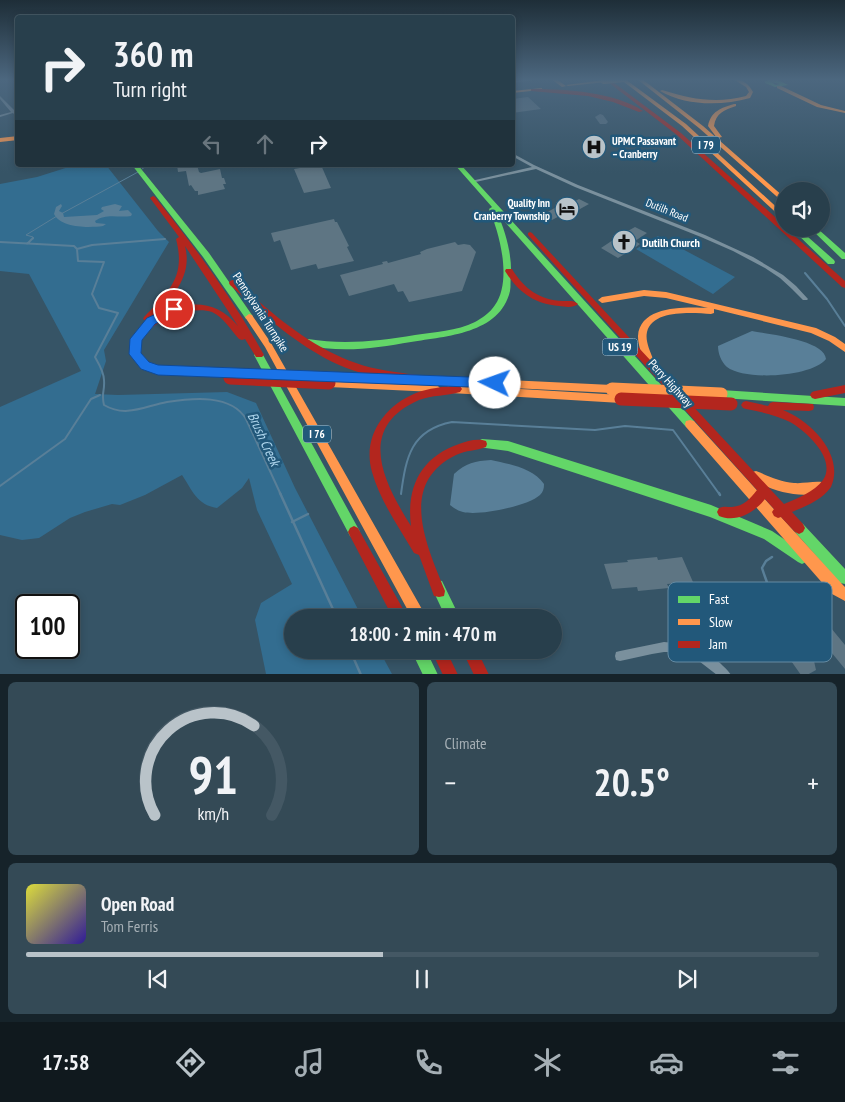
<!DOCTYPE html>
<meta charset="utf-8">
<style>
:root{--surface:#283f4c;--page:#344a56;--text:#f1f3f6;--muted:#a5afb5;--line:#445864;--accent:#b9c3c9}
body{margin:0;font-family:"PT Sans Narrow",sans-serif;background:var(--page);color:var(--text);height:100vh;display:flex;flex-direction:column;font-size:19px;white-space:nowrap}
*{box-sizing:border-box;margin:0}
p{font-size:16px;color:var(--muted)}
.icon{flex:none;width:28px;height:28px;fill:none;stroke:currentColor;stroke-width:2;stroke-linecap:round;stroke-linejoin:round}
.map{position:relative;height:674px;overflow:hidden}
.side{display:flex;flex-direction:column;gap:8px;padding:8px;background:#16232a;flex:1}
.side>*{flex:none}
.guide{position:absolute;left:15px;top:15px;width:500px;height:152px;border-radius:5px;box-shadow:0 2px 8px #0003,0 0 0 1px var(--line);background:#283f4c;color:var(--text);overflow:hidden}
.fabs{position:absolute;left:775px;top:182px;display:grid;gap:10px}
.fabs a{display:grid;place-items:center;width:55px;height:55px;border-radius:50%;background:var(--surface);box-shadow:0 2px 8px #0003,0 0 0 1px var(--line);font-size:25px}
.speed{position:absolute;left:15px;top:594px;display:flex;gap:10px;font-size:25px;font-weight:700;text-align:center}
.speed>*{display:grid;place-content:center;width:65px;height:65px;border-radius:50%;background:var(--surface);box-shadow:0 2px 8px #0003,0 0 0 1px var(--line);line-height:1}
.speed .limit{border:2px solid #111;border-radius:8px;background:#fff;color:#111}
.pin{position:absolute;display:grid;place-items:center;width:42px;height:42px;color:#fff;margin:-21px;border:2px solid #fff;border-radius:50%;box-shadow:0 1px 5px #0007}
.me{position:absolute;width:55px;margin:-28px;rotate:273deg;stroke-linejoin:round;filter:drop-shadow(0 0 4px #0008)}
.turn{display:flex;align-items:center;gap:18px;height:105px;padding:0 15px;font-size:22px}
.turn .icon{width:65px;height:65px;stroke-width:2.5}
.turn b{display:block;font-size:35px;line-height:42px}
.lanes{display:flex;align-items:center;height:48px;padding:0 15px;background:#0003;justify-content:center;gap:25px;direction:ltr}
.lanes .off{opacity:.35}
.big{font-size:38px;font-weight:700;line-height:1.1}
.side .card{flex:1;display:flex;flex-direction:column;justify-content:center;gap:8px;min-width:0;padding:0 18px;border-radius:8px;background:var(--page)}
.side .dial{align-items:center;gap:0}
.dial svg{height:130px;overflow:visible;fill:none;stroke:var(--line);stroke-width:7;stroke-linecap:round;text-anchor:middle}
.dial text{fill:var(--text);stroke:none}
.song{display:flex;align-items:center;gap:15px}
.cover{width:60px;height:60px;border-radius:8px;background:linear-gradient(135deg,hsl(60 70% 55%),hsl(250 70% 35%))}
.played{height:5px;border-radius:2px;background:linear-gradient(90deg,var(--accent) 45%,var(--line) 45%)}
.keys{display:flex;justify-content:space-around;direction:ltr}
.heat{display:flex;justify-content:space-between;align-items:center;font-size:28px;direction:ltr}
.side .tiles{flex:1;display:grid;gap:8px;grid-template-columns:1fr 1fr}
.card:last-child{grid-column:span 2}
.trip{position:absolute;left:284px;top:609px;width:278px;height:50px;border-radius:25px;background:var(--surface);box-shadow:0 2px 8px #0003,0 0 0 1px var(--line);font-weight:700;line-height:50px;text-align:center}
.tab-bar{display:flex;height:80px;justify-content:space-around;align-items:center;background:#10191e;color:var(--muted)}
.tab-bar .icon{width:35px;height:35px}
.tab-bar .current{color:var(--accent)}
.tab-bar b{font-size:22px;color:var(--text)}
.map>svg:first-child{display:block}
.green{fill:#336d90}
.water{fill:#597f98}
.lines{fill:none;stroke-linecap:round;stroke-linejoin:round}
.stream-far2{stroke:#597f98;stroke-width:1}
.stream-far1{stroke:#597f98;stroke-width:2}
.stream{stroke:#597f98;stroke-width:2.5}
.taxiway{fill:#5a7282;fill-rule:evenodd}
.building{fill:#5e7583}
.street{fill:#7a909d;fill-rule:evenodd}
.fast{fill:#63d668;fill-rule:evenodd}
.slow{fill:#ff974d;fill-rule:evenodd}
.jam{fill:#b3261e;fill-rule:evenodd}
.slow-bridge-far1{stroke:#ff974d;stroke-width:6}
.slow-bridge{stroke:#ff974d;stroke-width:13}
.jam-bridge{stroke:#b3261e;stroke-width:13}
.route{fill:#1a73e8;stroke:#114b97}
.labels{text-anchor:middle;dominant-baseline:central;stroke-width:5;stroke-linejoin:round;paint-order:stroke}
.far-poi-label{font-size:11px;font-weight:bold;fill:#fff;stroke:#22587a;text-anchor:start}
.shield{fill:#22587a;stroke:#bdcdd7;stroke-width:1}
.shield-label{font-size:11px;font-weight:bold;fill:#fff}
.far-street-label{font-size:11px;fill:#fff;stroke:#22587a}
.poi-label{font-size:12px;font-weight:bold;fill:#fff;stroke:#22587a;text-anchor:start}
.street-label{font-size:12px;fill:#fff;stroke:#22587a}
.water-label{font-size:14px;font-style:italic;fill:#afd6ed;stroke:#22587a}
.key{fill:#22587a;stroke:#648aa2;stroke-width:1}
.key-label{font-size:14px;fill:#fff}
</style>
<div class="map">
<svg width="845" height="675" viewBox="0 0 845 675">
<rect width="100%" height="100%" fill="#365466"/>
<path class="green" d="M75 165H106L158 231 169 242 104 350 106 361 95 394 118 395 227 392 256 403 295 488 362 617 292 618V650H379L392 674H266L255 620 261 603 292 584 257 510 249 478 242 488 217 508C197 505 192 490 182 475L145 495 120 505 112 504 85 512 70 518 39 538 22 540 0 535V407L81 371 29 274 0 271V184L37 177Z
M658 236 735 277 713 294 636 249Z"/>
<path class="water" d="M61 204 62 206 59 211 63 213 64 217 97 215 104 211 101 209 102 207 115 204 122 206 119 211 128 210 132 214 131 216C118 218 106 213 95 221L96 223 106 224 103 226C88 228 61 228 54 214L56 207Z
M752 331C768 334 825 340 826 359 812 377 745 381 727 367 721 362 718 353 718 346Z
M491 460C509 464 533 468 544 484 544 489 543 492 540 495 528 506 480 516 463 512 458 511 454 508 450 505L454 474C466 463 475 461 491 460Z"/>
<g class="lines">
<path class="stream-far2" d="M142 169 148 165
M61 214 138 172
M33 239V237L26 235 57 216"/>
<path class="stream-far1" d="M0 242 74 246 77 249 78 261 104 262 92 294 99 308 118 313 95 357C99 364 104 372 104 380 105 391 101 393 104 405 126 418 145 406 167 402 193 398 231 394 246 419L281 495
M27 244 33 238
M77 249 92 245 165 239
M805 273 827 299 845 326
M0 486 65 439 91 399 100 395
M401 494C406 457 411 430 452 422L595 430 625 426 673 430 720 495"/>
<path class="stream" d="M280 493 337 618
M719 493 720 495
M292 522 308 514
M350 650 361 675
M729 650C747 637 776 625 771 598 770 588 765 578 762 568L766 561 772 557"/>
<path class="taxiway" d="M600 114 603 115 608 122 606 124H600L595 117Z"/>
</g>
<path class="building" d="M528 97 541 109 512 113V99Z
M177 165H197L199 172 201 173 220 169 222 178H224L226 184H223L225 189 198 195V191H195L191 185 189 186 186 171 178 172Z
M298 165H321L331 188 304 193 294 169 300 168Z
M579 199 589 204 571 214 567 212 552 220 542 215 562 204 566 206Z
M334 219 335 222H337L349 246 347 247 354 261 318 269 316 264 291 270 280 240 274 242 271 233Z
M635 227 647 233 635 241 640 244 633 249 618 258 601 248 616 238H615Z
M455 242 458 245 464 244 470 245 476 252 462 291 409 302 403 291 398 292 394 284 349 296 340 275 383 264 382 262 387 261 388 263 421 254 420 252 427 249Z
M657 557 658 560 682 557 693 582 667 584 669 588 638 591 637 587 612 589 604 564 628 562 627 560Z
M831 628 845 645V669L818 636Z
M798 640 814 661 816 670 807 675H801L782 648Z"/>
<g class="lines">
<path class="street" d="M532 79H542L512 83V81Z
M0 96 18 114V118L13 113 0 117V115L11 112 0 99Z
M512 153 534 165 578 185 705 235 753 257 783 275 796 286 808 299 807 300H803L792 289 780 278 765 268 733 251 701 237 575 187 536 169 471 183V181L532 167 512 156Z
M664 642C686 643 703 650 720 663 724 667 728 670 731 675H717L695 658 687 655 676 652H664L652 654 620 661 616 660 615 656 616 652 620 651Z"/>
<path class="fast" d="M768 79H802L800 80H778L788 85 775 87 765 83V81L769 80ZM771 82 780 84 776 85Z
M132 165H138L209 253 252 315 253 317 252 319H246L203 257Z
M455 165H461L694 421 695 424 694 427 690 428 686 427 497 213C506 232 512 255 511 276 510 281 511 286 510 291 500 334 446 336 411 342 376 348 339 354 305 344L304 342 305 340 308 339C344 345 379 341 415 335 434 332 457 331 475 322 482 318 490 313 495 305 512 281 500 234 489 209L492 207Z
M792 229H799L834 260 835 262 834 264H828Z
M811 229H818L845 253V259H842Z
M259 352 262 353 358 528 360 532 358 536 354 538 350 536 254 355 256 353Z
M721 390 845 398V406L721 398 718 397 716 394 718 391Z
M482 439 508 441 711 505 772 531 806 554 808 558 806 562 802 564 798 562 764 539 710 517 508 451 478 447 477 444 478 441Z
M799 522 803 524 845 569V584L840 583 795 532 793 528 795 524Z
M437 580 442 581 460 618H446L431 586 432 581Z
M411 650H426L438 675H423Z"/>
<path class="slow" d="M551 79H556L566 86 562 87Z
M620 79H625L686 124 784 214V220L682 126Z
M637 79H642L703 126 784 197V203L699 128Z
M733 79C742 79 749 84 753 92L750 98C721 106 686 106 660 91L662 90C691 99 716 104 746 96L749 92 746 87Z
M604 80 606 82 568 86 566 85Z
M777 86H781L821 105 845 111V113L817 107 777 88Z
M542 88V89L540 90 512 93V91Z
M734 104H736V106C724 110 716 113 714 126L722 137 717 138 708 126C711 111 721 108 734 104Z
M18 136V140L0 142V138Z
M644 290 666 292 816 328 835 337 845 344V352L829 341 811 333 714 309V313L711 314C693 313 653 309 647 332 645 341 650 351 653 359L651 361H645L643 359C641 352 638 344 638 336 640 305 687 307 708 308L666 298 644 296 602 303 598 300 602 297Z
M249 314 252 315 271 343 427 618H412L265 347 245 317Z
M424 376 612 385 615 386 617 389 615 392 612 393 455 385 621 395 624 396 626 399 624 402 621 403 451 393 448 392 446 389 448 386 451 385 436 384 440 388 438 391 435 392 329 387 326 386 324 383 326 380 329 379 423 384 419 380 421 377Z
M690 420 694 421 842 584 845 587V601L832 594 686 427 685 424 686 421Z
M756 471C769 476 780 482 794 483 804 484 817 480 826 483L828 487 826 491C801 500 774 491 752 480L750 476 752 472Z"/>
<path class="jam" d="M604 79H609L681 133 784 225V229H787L845 281V288L842 287 677 135Z
M533 89C566 89 615 92 643 111L639 112 613 102 588 96 531 91V89Z
M153 196 155 197C195 247 233 299 264 355L262 357H256L245 339 242 340 239 339C231 330 223 317 212 312 181 301 108 343 153 364 158 367 166 366 172 367 191 368 211 368 230 368L233 369 235 372 233 375C224 377 212 375 202 375 179 375 139 379 130 351 127 340 139 328 147 322L143 319 144 317C169 291 186 277 176 239L179 237 150 198ZM185 246 238 326C214 297 183 300 152 319 172 298 193 276 185 246Z
M530 232 532 233 784 504C798 498 814 492 823 480 837 459 806 431 790 422 776 415 761 412 746 409L743 408 741 405 743 402 746 401 768 406 770 403 773 402 813 404 814 407 813 410 809 411 783 410C811 421 845 455 831 487 822 500 806 506 792 512L803 524 805 528 803 532 799 534 795 532 781 517 778 518 774 516 772 512 774 509 765 499C754 513 736 523 719 516L717 512 719 508C724 506 727 507 732 507 744 506 750 499 757 490L528 235V233Z
M506 269H512C524 289 540 300 563 301 569 301 574 300 578 304 573 308 566 307 559 306 534 304 518 292 505 271Z
M233 280 236 281C271 313 310 347 356 363 375 370 396 372 416 375L419 376 421 379 419 382 416 383C395 379 373 377 352 370 306 354 266 317 230 285L229 283 230 281Z
M457 385 460 386 462 389 460 392C447 396 432 395 419 400 355 428 384 483 411 526 406 487 421 457 459 444 467 441 478 438 486 441L487 444 486 447C476 451 466 450 456 455 397 484 427 546 445 591L444 596 439 597 434 596 419 555 414 553C399 527 380 501 372 472 362 437 384 406 416 393 429 388 443 387 457 385Z
M845 385V393L815 399 812 398 810 395 812 392 815 391Z
M354 526 358 528 408 618H393L350 536 348 532 350 528Z
M431 650H446L458 675H443Z
M462 650H477L489 675H474Z"/>
<path class="slow-bridge-far1" d="M604 81 624 79"/>
<path class="slow-bridge" d="M612 389 721 394"/>
<path class="jam-bridge" d="M230 378 329 383
M621 399 731 404"/>
</g>
<linearGradient id="sky" x2="0" y2="1"><stop stop-color="#1e2e38"/><stop offset="0.46" stop-color="#4c677f"/><stop offset="1" stop-color="#4c677f" stop-opacity="0"/></linearGradient>
<rect width="845" height="173" fill="url(#sky)"/>
<path class="route" d="M174 306 178 307 180 309 178 312 155 324 142 340 141 353 149 362 158 365 495 378 499 380 501 383 499 387 495 388 158 375 141 369 129 354 130 339 147 318Z"/>
<defs>
<g id="hospital-disc" transform="scale(1.25)"><circle r="9.5" fill="#b9c3c9" stroke="#22587a"/><path d="M-5-5h3v3.5h4V-5h3V5h-3V1.5h-4V5h-3Z" fill="#111"/></g>
<g id="hotel-disc" transform="scale(1.25)"><circle r="9.5" fill="#b9c3c9" stroke="#22587a"/><path d="M-6-4.5h1.5V1H6V5H4.5V3h-9V5H-6ZM-4 0a1.8 1.8 0 1 1 3.6 0ZM.5 0V-2.5h3Q6-2.5 6 0Z" fill="#111"/></g>
<g id="church-disc" transform="scale(1.25)"><circle r="9.5" fill="#b9c3c9" stroke="#22587a"/><path d="M-1.2-6h2.4v3.5h3.3v2.4h-3.3V6h-2.4V-.1h-3.3v-2.4h3.3Z" fill="#111"/></g>
</defs>
<g fill-rule="evenodd">
<use href="#hospital-disc" x="594" y="147"/>
<use href="#hotel-disc" x="567" y="209"/>
<use href="#church-disc" x="624" y="242"/>
</g>
<g class="labels">
<g class="far-poi-label">
<text x="612" y="141">UPMC Passavant<tspan x="612" dy="13">– Cranberry</tspan></text>
<text x="550" y="203" text-anchor="end">Quality Inn<tspan x="550" dy="13">Cranberry Township</tspan></text>
</g>
<g class="shield">
<rect x="692" y="136.5" width="28" height="17" rx="4"/>
<rect x="602.5" y="338.5" width="35" height="17" rx="4"/>
<rect x="303" y="425.5" width="28" height="17" rx="4"/>
</g>
<g class="shield-label">
<text x="706" y="145">I 79</text>
<text x="620" y="347">US 19</text>
<text x="317" y="434">I 76</text>
</g>
<g class="far-street-label">
<text transform="translate(667 210) rotate(22)">Dutilh Road</text>
</g>
<g class="poi-label">
<text x="642" y="242">Dutilh Church</text>
</g>
<g class="street-label">
<text transform="translate(261 312) rotate(57)">Pennsylvania Turnpike</text>
<text transform="translate(671 383) rotate(48)">Perry Highway</text>
</g>
<g class="water-label">
<text transform="translate(264 439) rotate(65)">Brush Creek</text>
</g>
</g>
<rect x="668" y="582" width="164" height="80" rx="8" class="key"/>
<rect x="678" y="596" width="22" height="7" fill="#63d668"/>
<rect x="678" y="619" width="22" height="6" fill="#ff974d"/>
<rect x="678" y="641" width="22" height="7" fill="#b3261e"/>
<g class="key-label">
<text x="709" y="604">Fast</text>
<text x="709" y="627">Slow</text>
<text x="709" y="649">Jam</text>
</g>
</svg>
<div class="fabs">
<a><svg class="icon" aria-label="sound" viewBox="0 0 24 24"><path d="M4 9h4l5-4v14l-5-4H4zM17 9q2 3 0 6"/></svg></a>
</div>
<div class="speed"><div class="limit">100</div></div>
<div class="pin" style="left:174px;top:309px;background:#d93025"><svg class="icon" aria-label="arrive" viewBox="0 0 24 24"><path d="M6 21V4h12l-3 4 3 4H6"/></svg></div>
<svg class="me" style="left:495px;top:383px" viewBox="-20 -20 40 40"><circle r="19" fill="#fff"/><path d="M0-13L10 11 0 6-10 11z" fill="#1a73e8"/></svg>
<div class="trip">18:00 · 2 min · 470 m</div>
<div class="guide">
<div class="turn"><svg class="icon" aria-label="right" viewBox="0 0 24 24"><path d="M7 20v-9h11M14 6l5 5-5 5"/></svg><div><b>360 m</b>Turn right</div></div>
<div class="lanes"><svg class="icon off" aria-label="left" viewBox="0 0 24 24"><path d="M17 20v-9H6M10 6l-5 5 5 5"/></svg><svg class="icon off" aria-label="ahead" viewBox="0 0 24 24"><path d="M12 20V5M6 11l6-6 6 6"/></svg><svg class="icon" aria-label="right" viewBox="0 0 24 24"><path d="M7 20v-9h11M14 6l5 5-5 5"/></svg></div>
</div>
</div>
<section class="side">
<div class="tiles">
<div class="card dial"><svg viewBox="0 0 100 80">
<path d="M14 69A42 42 0 1 1 86 69"/>
<path d="M14 69A42 42 0 0 1 75 14" stroke="#b9c3c9"/>
<text x="50" y="56" font-size="32" font-weight="700">91</text>
<text x="50" y="72" font-size="11">km/h</text>
</svg></div>
<div class="card"><p>Climate</p>
<div class="heat"><a>−</a><b class="big">20.5°</b><a>+</a></div>
</div>
<div class="card">
<div class="song"><i class="cover"></i><div><b>Open Road</b><p>Tom Ferris</p></div></div>
<div class="played"></div>
<div class="keys"><svg class="icon" aria-label="previous" viewBox="0 0 24 24"><path d="M18 5L8 12l10 7zM5 5v14"/></svg><svg class="icon" aria-label="pause" viewBox="0 0 24 24"><path d="M8 5v14M16 5v14"/></svg><svg class="icon" aria-label="next" viewBox="0 0 24 24"><path d="M6 5l10 7-10 7zM19 5v14"/></svg></div>
</div>
</div>
</section>
<nav class="tab-bar">
<b>17:58</b>
<svg class="icon current" aria-label="directions" viewBox="0 0 24 24"><path d="M12 3l9 9-9 9-9-9zM9 14v-3h6M13 9l2 2-2 2"/></svg>
<svg class="icon" aria-label="music" viewBox="0 0 24 24"><path d="M9 18V5l10-2v13"/><circle cx="6" cy="18" r="3"/><circle cx="16" cy="16" r="3"/></svg>
<svg class="icon" aria-label="phone" viewBox="0 0 24 24"><path d="M5 4h4l2 5-3 2q2 4 5 5l2-3 5 2v4C11 20 4 13 5 4z"/></svg>
<svg class="icon" aria-label="climate" viewBox="0 0 24 24"><path d="M12 3v18M4 7l16 10M4 17L20 7"/></svg>
<svg class="icon" aria-label="car" viewBox="0 0 24 24"><path d="M5 17H2v-5l4-1 3-4h7l3 4 3 1v5h-3M9 17h6M6 11h13"/><circle cx="7" cy="17" r="2"/><circle cx="17" cy="17" r="2"/></svg>
<svg class="icon" aria-label="filters" viewBox="0 0 24 24"><path d="M4 7h16M4 17h16"/><circle cx="9" cy="7" r="2"/><circle cx="15" cy="17" r="2"/></svg>
</nav>
